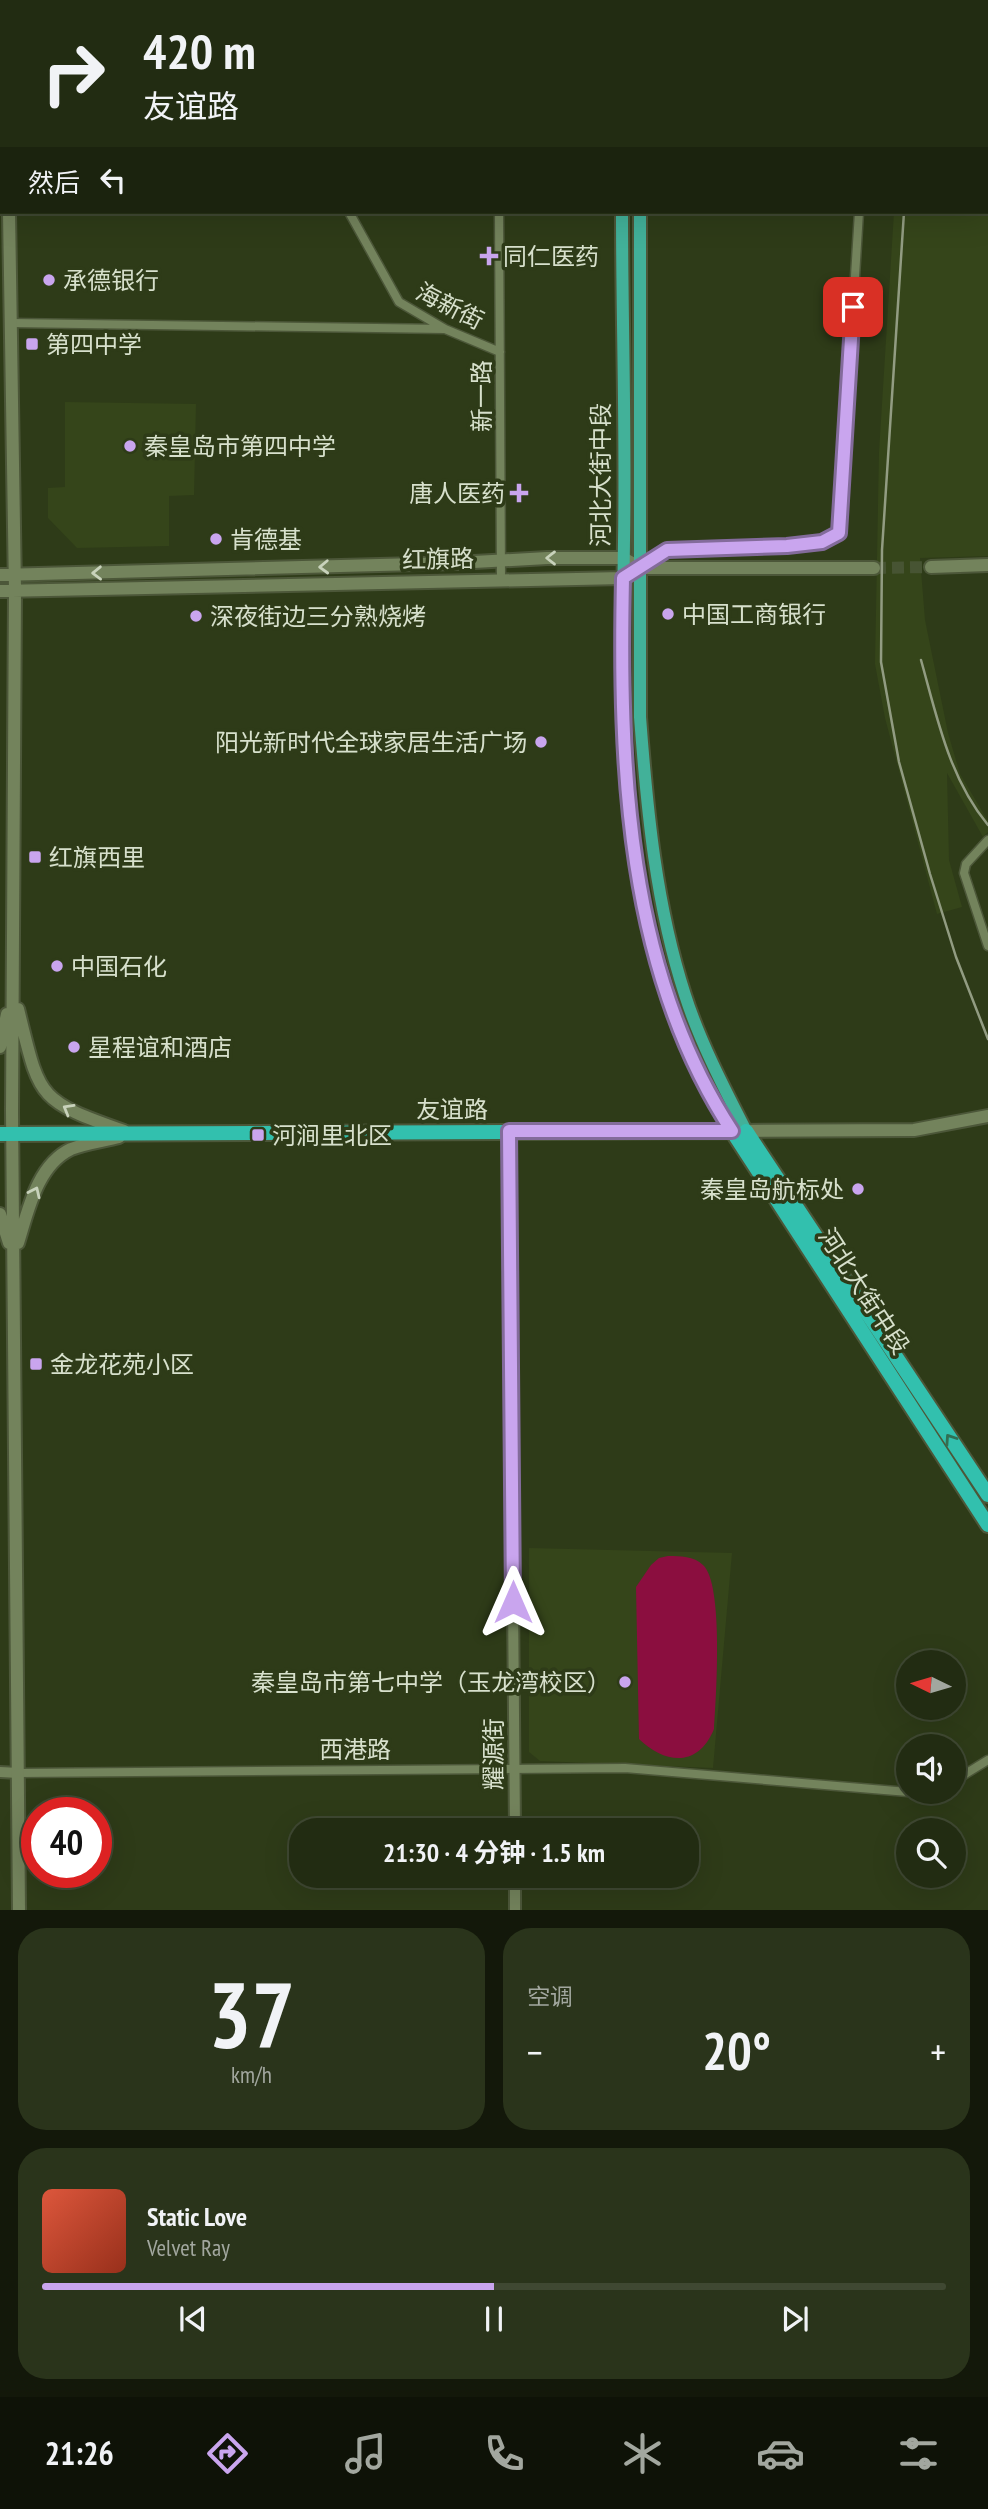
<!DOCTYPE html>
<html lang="zh">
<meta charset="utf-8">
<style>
:root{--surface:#222c12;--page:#2a341b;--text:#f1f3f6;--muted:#a2a79f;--line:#3f4832;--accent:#c9a5ee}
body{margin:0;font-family:"PT Sans Narrow","Noto Sans SC",sans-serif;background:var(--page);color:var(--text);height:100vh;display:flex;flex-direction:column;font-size:26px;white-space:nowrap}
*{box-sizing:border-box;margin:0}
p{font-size:23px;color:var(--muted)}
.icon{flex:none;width:38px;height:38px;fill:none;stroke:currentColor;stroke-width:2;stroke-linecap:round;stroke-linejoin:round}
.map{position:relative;height:1910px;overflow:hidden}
.sheet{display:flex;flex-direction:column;gap:18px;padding:18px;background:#13180a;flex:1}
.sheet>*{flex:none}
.hud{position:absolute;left:0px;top:0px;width:989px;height:214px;box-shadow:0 7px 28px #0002,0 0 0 2px var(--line);background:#222c12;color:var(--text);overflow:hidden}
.needle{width:46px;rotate:275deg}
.tools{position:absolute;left:896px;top:1650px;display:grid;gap:14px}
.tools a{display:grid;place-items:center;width:70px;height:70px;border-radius:50%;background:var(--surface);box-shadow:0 7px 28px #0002,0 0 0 2px var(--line);font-size:35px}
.speed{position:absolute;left:21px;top:1797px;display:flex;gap:14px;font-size:35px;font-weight:700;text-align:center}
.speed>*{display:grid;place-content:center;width:91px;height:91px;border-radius:50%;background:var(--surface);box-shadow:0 7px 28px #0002,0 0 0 2px var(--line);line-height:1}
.speed .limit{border:10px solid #d22;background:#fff;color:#111}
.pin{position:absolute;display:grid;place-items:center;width:60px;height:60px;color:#fff;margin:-30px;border-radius:14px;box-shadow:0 4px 10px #0006}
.me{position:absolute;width:77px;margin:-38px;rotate:0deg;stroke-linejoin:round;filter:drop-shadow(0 0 5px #0008)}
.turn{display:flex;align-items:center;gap:24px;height:147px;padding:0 28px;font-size:32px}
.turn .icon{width:91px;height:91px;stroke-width:2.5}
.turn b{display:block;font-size:49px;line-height:60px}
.then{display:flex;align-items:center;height:66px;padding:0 28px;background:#0003;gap:14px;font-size:26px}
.big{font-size:52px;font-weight:700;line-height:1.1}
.sheet .tile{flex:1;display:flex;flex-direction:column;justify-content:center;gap:10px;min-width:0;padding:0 24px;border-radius:28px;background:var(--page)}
.sheet .dial{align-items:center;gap:0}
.dial b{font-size:91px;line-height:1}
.song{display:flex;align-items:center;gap:21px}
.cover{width:84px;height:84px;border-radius:10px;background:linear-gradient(135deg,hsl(10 70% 55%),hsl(10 70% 35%))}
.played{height:7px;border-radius:4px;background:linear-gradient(90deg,var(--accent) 50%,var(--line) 50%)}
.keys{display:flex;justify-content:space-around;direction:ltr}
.heat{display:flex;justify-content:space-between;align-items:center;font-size:38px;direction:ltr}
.sheet .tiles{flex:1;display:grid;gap:18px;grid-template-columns:1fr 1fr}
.tile:last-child{grid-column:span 2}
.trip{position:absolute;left:289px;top:1818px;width:410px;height:70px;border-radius:28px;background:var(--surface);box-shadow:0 7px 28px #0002,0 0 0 2px var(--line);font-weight:700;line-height:70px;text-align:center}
.dock{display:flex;height:112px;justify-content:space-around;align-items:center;background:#0e1207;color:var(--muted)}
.dock .icon{width:49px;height:49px}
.dock .active{color:var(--accent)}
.dock b{font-size:32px;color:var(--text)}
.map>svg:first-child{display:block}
.built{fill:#35451a}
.green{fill:#8b0e3f}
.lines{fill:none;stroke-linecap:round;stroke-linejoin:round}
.secondary-tunnel{stroke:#475433;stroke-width:12;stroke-dasharray:12 6;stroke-linecap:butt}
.minor-casing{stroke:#4c5739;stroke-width:11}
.tertiary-casing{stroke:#4c5739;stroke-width:14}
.secondary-casing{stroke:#4c5739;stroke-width:16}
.primary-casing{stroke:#4c5739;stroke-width:16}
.trunk-casing{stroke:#4c5739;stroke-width:18}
.minor{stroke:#73835c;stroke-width:8}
.tertiary{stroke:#73835c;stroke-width:10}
.secondary{stroke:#73835c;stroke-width:12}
.primary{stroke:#42b199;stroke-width:12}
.trunk{stroke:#32c0ae;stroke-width:14}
.rail{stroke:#929c82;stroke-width:2.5}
.oneway{stroke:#c8d2bb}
.oneway2{stroke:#307054}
.route-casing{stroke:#836b9b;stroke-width:18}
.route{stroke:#c9a5ee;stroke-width:12}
.poi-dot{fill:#c9a5ee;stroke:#2e3b18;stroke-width:2.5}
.labels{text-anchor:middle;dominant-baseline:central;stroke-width:7;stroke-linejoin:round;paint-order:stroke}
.poi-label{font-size:24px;fill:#d7e0cc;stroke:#2e3b18;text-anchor:start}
.street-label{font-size:24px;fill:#d7e0cc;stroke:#2e3b18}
</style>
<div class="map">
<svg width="988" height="1911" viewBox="0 0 988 1911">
<rect width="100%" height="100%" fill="#2e3b18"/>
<path class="built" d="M907 0H988V556L920 558 925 620 948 733 960 774 988 821V832L983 837 947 773 949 860 962 907 937 914 885 718 875 664 879 452 894 212H987V2Z
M65 402 196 404 194 495 169 496V546L77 548 48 518V488L65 487Z
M529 1548 732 1553 713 1768 540 1761 529 1752Z"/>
<path class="green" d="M668 1556C680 1556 694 1556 703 1565 724 1584 716 1699 714 1729 698 1768 665 1764 639 1739L636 1587 651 1565 659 1558Z"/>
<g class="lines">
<path class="secondary-tunnel" d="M874 568 931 567"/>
<g class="minor-casing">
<path id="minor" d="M240 0 241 2
M498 0V2
M873 2V0
M349 212 399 302 445 329 500 352
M499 212 501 580
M12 323 445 329
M644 566 667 550 787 546 822 542 839 533 859 212
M988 840 966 864 964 873 988 946
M19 1773 625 1768 908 1792
M954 1781 988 1760
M913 1792H937"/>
</g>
<g class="tertiary-casing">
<path id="tertiary" d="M509 1131 515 1830
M0 1772 19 1773
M515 1876V1911"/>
</g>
<g class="secondary-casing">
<path id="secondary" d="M82 2 84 0
M9 212 15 590 12 1111 19 1911
M931 567 988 565
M0 575 456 563 547 558H623L641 568
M0 591 623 578 641 568H874
M18 1009C40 1098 36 1100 124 1131
M0 1047 7 1014
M739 1131 914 1130 988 1116
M0 1214 9 1243
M18 1243C28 1211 37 1165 71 1149 86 1143 104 1141 119 1137"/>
</g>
<g class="primary-casing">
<path id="primary" d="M621 0V2
M640 0V2
M0 91 2 90
M0 107 2 100
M622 212C622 321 626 431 624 541 621 740 617 958 732 1131
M640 212V717C647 810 656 906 685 995 700 1042 724 1088 746 1131"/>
</g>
<g class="trunk-casing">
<path id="trunk" d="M746 1131 988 1495
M0 1134 732 1131 988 1525"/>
</g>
<use href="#minor" class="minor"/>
<use href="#tertiary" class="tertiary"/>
<use href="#secondary" class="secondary"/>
<use href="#primary" class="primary"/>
<use href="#trunk" class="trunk"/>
<path class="rail" d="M918 2V0
M904 212 882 550 881 662 899 762 930 874 956 957 988 1039
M921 660C937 717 949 778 988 825"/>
</g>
<defs><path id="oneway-chevron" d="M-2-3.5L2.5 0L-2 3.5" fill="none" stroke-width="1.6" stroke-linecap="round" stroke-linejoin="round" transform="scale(1.75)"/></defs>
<g class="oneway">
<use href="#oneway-chevron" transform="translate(551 558) rotate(180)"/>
<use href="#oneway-chevron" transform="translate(324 567) rotate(178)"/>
<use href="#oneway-chevron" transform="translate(97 573) rotate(179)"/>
<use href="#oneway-chevron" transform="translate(68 1109) rotate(-150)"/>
<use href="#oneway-chevron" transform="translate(35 1192) rotate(-65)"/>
</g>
<use class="oneway2" href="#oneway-chevron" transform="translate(950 1439) rotate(-124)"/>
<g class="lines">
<g class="route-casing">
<path id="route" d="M513 1602 509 1131H732C626 970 619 765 623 578L667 550 787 546 822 542 839 533 853 307"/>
</g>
<use href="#route" class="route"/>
</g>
<g class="poi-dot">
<path d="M485.5 245.5h7v7h7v7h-7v7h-7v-7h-7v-7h7z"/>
<circle cx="49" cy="280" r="7"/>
<rect x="25" y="337" width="14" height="14" rx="3.5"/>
<circle cx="130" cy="446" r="7"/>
<path d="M515.5 482.5h7v7h7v7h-7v7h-7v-7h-7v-7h7z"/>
<circle cx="216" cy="539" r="7"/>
<circle cx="668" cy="614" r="7"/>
<circle cx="196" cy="616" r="7"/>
<circle cx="541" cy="742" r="7"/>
<rect x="28" y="850" width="14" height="14" rx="3.5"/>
<circle cx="57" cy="966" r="7"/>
<circle cx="74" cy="1047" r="7"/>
<rect x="251" y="1128" width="14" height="14" rx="3.5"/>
<circle cx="858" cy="1189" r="7"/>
<rect x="29" y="1357" width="14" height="14" rx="3.5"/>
<circle cx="625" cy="1682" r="7"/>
</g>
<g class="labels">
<g class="poi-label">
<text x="503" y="256">同仁医药</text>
<text x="63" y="280">承德银行</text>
<text x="46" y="344">第四中学</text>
<text x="144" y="446">秦皇岛市第四中学</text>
<text x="505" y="493" text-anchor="end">唐人医药</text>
<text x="230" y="539">肯德基</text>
<text x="682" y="614">中国工商银行</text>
<text x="210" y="616">深夜街边三分熟烧烤</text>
<text x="527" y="742" text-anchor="end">阳光新时代全球家居生活广场</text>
<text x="49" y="857">红旗西里</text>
<text x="71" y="966">中国石化</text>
<text x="88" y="1047">星程谊和酒店</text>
<text x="272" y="1135">河涧里北区</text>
<text x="844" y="1189" text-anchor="end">秦皇岛航标处</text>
<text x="50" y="1364">金龙花苑小区</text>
<text x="611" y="1682" text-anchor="end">秦皇岛市第七中学（玉龙湾校区）</text>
</g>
<g class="street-label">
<text transform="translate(450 306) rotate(27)">海新街</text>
<text transform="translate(481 396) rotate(-90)">新一路</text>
<text transform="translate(600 475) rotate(-90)">河北大街中段</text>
<text transform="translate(438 559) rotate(-1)">红旗路</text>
<text x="452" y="1109">友谊路</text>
<text transform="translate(864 1291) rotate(57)">河北大街中段</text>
<text x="355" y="1749">西港路</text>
<text transform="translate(493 1754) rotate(-90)">耀源街</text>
</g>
</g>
</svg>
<div class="tools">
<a><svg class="needle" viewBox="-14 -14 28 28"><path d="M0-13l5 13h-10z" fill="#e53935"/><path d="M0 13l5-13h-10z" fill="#a2a79f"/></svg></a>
<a><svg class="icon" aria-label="sound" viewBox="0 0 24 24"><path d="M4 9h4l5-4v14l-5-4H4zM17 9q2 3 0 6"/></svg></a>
<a><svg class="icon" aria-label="search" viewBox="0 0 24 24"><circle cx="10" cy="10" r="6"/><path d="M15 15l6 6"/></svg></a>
</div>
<div class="speed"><div class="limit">40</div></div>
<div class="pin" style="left:853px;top:307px;background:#d93025"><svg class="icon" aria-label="arrive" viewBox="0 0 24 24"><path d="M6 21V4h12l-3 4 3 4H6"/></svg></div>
<svg class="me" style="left:513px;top:1602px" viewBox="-20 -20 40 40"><path d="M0-17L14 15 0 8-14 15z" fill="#c9a5ee" stroke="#fff" stroke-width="4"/></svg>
<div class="trip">21:30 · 4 分钟 · 1.5 km</div>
<div class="hud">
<div class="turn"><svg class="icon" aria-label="right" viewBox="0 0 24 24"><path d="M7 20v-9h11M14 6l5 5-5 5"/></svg><div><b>420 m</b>友谊路</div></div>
<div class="then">然后<svg class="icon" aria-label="left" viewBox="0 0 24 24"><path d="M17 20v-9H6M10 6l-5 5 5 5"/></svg></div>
</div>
</div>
<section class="sheet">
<div class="tiles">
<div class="tile dial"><b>37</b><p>km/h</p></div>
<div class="tile"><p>空调</p>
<div class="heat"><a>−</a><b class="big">20°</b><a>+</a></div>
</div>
<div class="tile">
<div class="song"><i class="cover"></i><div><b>Static Love</b><p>Velvet Ray</p></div></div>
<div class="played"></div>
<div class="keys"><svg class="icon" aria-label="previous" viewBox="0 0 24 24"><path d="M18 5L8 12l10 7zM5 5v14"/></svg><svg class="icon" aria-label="pause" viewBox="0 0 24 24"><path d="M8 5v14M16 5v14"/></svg><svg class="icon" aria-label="next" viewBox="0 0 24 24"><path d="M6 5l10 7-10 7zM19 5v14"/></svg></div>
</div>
</div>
</section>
<nav class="dock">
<b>21:26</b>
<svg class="icon active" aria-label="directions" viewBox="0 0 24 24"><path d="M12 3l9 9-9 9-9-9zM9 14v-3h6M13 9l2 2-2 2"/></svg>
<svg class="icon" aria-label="music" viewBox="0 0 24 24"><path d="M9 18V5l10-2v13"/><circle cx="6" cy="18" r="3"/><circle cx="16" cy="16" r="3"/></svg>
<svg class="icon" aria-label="phone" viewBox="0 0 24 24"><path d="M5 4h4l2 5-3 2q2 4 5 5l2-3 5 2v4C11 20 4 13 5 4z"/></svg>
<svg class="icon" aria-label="climate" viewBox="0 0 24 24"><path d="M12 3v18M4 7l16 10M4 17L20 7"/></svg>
<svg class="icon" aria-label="car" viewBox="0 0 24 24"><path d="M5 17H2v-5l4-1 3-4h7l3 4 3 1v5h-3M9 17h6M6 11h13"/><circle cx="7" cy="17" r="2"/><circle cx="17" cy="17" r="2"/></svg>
<svg class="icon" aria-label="filters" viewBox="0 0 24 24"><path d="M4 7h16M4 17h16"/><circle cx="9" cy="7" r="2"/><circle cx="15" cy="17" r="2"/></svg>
</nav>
